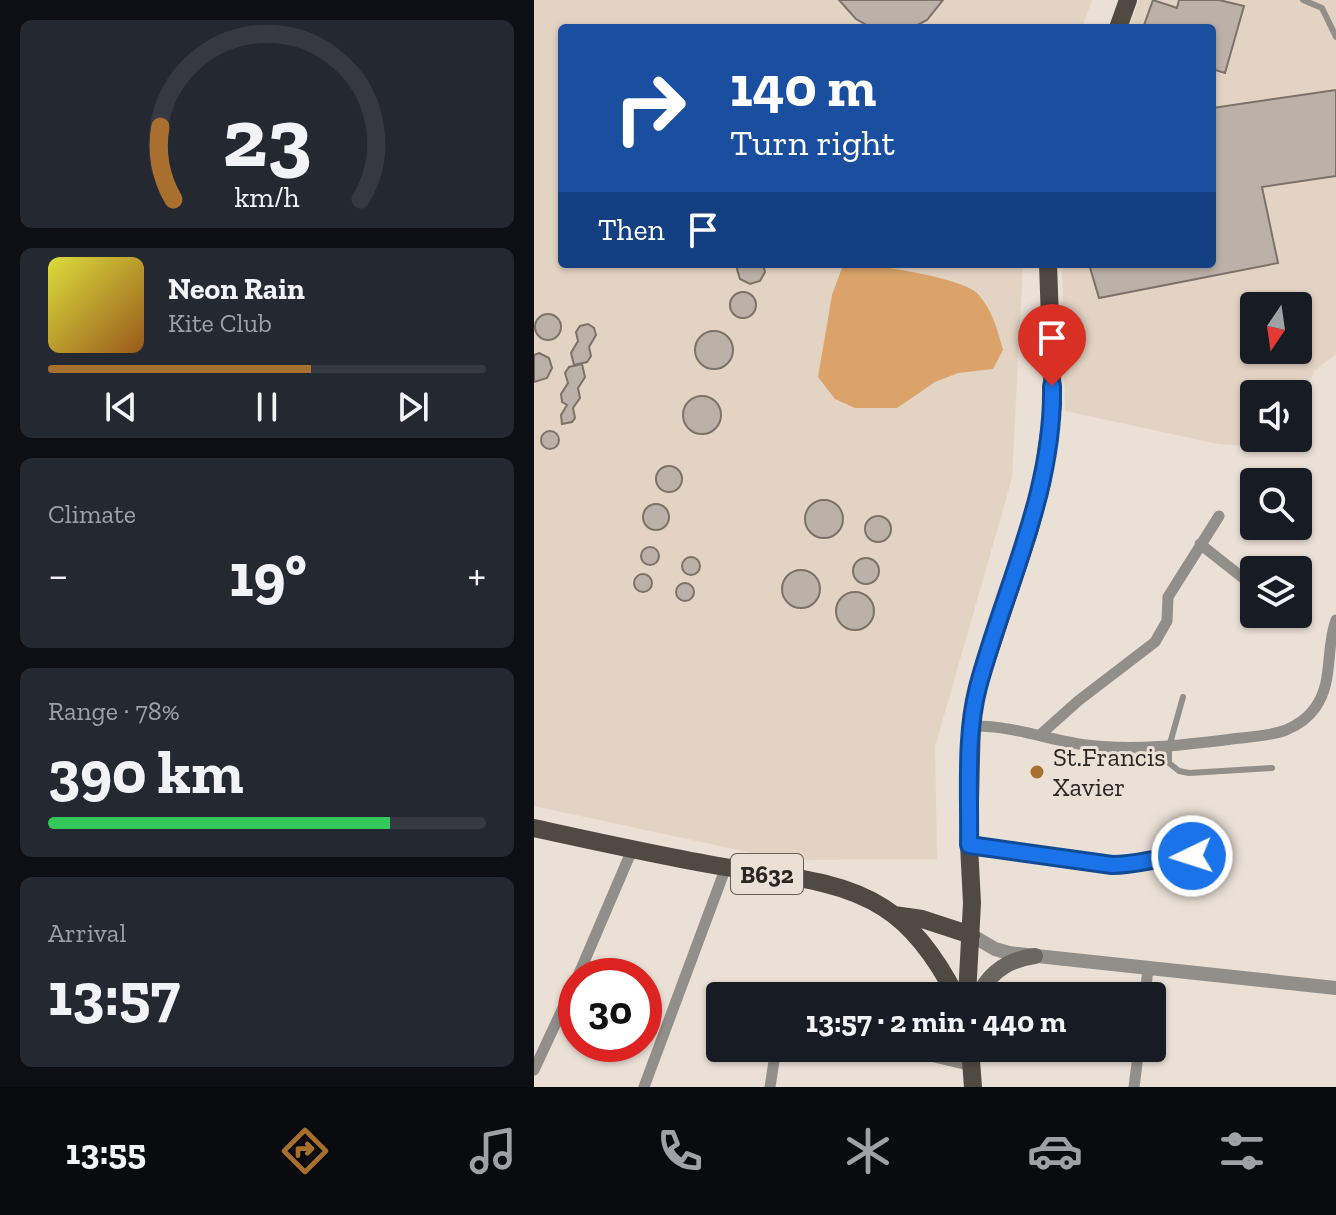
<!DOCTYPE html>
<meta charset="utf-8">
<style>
:root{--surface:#171b24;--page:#242831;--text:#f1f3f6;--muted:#9ea1a6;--line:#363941;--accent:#a86f2e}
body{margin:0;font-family:"Zilla Slab",serif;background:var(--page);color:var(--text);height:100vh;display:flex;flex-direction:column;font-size:30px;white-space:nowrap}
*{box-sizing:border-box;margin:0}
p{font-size:26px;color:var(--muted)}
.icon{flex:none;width:44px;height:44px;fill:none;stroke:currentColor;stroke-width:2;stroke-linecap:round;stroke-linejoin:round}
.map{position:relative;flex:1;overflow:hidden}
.details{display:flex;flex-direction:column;gap:20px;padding:20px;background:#0d0f14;width:534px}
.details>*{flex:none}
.guide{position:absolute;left:24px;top:24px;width:658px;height:244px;border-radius:8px;box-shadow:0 2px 6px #0004;background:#1a4fa0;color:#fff;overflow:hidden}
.needle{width:52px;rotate:193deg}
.buttons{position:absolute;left:706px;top:292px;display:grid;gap:16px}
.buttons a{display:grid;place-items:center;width:72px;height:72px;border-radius:8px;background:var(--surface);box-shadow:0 2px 6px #0004;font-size:40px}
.speed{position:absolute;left:24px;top:958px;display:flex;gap:16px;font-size:40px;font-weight:700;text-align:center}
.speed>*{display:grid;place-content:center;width:104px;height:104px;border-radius:50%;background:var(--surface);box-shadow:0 2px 6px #0004;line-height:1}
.speed .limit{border:12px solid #d22;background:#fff;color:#111}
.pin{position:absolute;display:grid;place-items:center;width:68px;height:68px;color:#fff;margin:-82px -34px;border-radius:50% 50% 50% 0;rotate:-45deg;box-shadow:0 0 8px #0007}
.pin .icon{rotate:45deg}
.me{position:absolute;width:88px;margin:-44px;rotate:266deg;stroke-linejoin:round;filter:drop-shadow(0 0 6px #0008)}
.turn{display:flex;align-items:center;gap:28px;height:168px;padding:0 40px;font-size:36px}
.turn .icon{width:104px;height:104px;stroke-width:2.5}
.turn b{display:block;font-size:56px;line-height:68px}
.then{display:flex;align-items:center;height:76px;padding:0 40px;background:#0003;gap:16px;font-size:30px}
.big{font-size:60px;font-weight:700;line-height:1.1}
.details .tile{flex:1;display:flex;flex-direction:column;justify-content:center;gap:12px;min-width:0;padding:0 28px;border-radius:12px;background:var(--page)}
.details .dial{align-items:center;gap:0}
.dial svg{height:208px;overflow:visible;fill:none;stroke:var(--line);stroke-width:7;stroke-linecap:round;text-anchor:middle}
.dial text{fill:var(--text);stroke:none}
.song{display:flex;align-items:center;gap:24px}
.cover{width:96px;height:96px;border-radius:12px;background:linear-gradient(135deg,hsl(60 70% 55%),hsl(30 70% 35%))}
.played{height:8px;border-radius:4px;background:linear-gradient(90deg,var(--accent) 60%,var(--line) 60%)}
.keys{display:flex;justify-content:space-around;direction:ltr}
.heat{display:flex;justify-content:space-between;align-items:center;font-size:44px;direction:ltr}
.charge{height:12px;border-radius:6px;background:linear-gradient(90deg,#34c759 78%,var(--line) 0)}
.trip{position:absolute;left:172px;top:982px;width:460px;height:80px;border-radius:8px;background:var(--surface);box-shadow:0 2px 6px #0004;font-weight:700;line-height:80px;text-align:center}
.tab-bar{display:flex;height:128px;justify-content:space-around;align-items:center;background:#090b0e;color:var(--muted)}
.tab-bar .icon{width:56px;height:56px}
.tab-bar .active{color:var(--accent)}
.tab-bar b{font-size:36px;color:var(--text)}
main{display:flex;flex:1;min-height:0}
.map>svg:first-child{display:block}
.built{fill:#e3d3c3;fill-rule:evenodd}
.water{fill:#dba36a}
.building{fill:#bcb1a8;stroke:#7b7269;stroke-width:2}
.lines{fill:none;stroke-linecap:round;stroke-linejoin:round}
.service{stroke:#928e89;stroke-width:6}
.minor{stroke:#928e89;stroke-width:11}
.tertiary{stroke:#928e89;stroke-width:14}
.secondary{stroke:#6c6660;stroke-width:16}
.primary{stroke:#514a43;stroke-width:18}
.route-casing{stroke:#114b97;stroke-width:20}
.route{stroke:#1a73e8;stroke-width:14}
.poi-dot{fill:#a86f2e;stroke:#eae0d6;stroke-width:3}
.labels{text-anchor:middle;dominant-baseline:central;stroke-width:6;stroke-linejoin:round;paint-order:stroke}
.shield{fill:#eae0d6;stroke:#645e58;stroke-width:2}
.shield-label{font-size:24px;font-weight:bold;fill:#2a2622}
.poi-label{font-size:26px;fill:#2a2622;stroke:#eae0d6;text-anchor:start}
</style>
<main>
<section class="details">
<div class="tile dial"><svg viewBox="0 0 100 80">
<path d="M14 69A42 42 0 1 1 86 69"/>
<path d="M14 69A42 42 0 0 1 9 41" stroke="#a86f2e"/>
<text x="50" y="56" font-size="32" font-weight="700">23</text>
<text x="50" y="72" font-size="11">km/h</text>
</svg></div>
<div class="tile">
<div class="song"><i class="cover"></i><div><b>Neon Rain</b><p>Kite Club</p></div></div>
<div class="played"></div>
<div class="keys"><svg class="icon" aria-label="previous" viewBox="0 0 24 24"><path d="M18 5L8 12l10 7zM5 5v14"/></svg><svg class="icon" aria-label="pause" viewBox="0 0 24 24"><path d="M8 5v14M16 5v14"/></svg><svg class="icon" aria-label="next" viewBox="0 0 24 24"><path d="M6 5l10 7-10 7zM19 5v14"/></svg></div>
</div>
<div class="tile"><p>Climate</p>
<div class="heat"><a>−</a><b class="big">19°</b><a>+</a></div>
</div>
<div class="tile"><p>Range · 78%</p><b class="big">390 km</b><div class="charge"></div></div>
<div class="tile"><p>Arrival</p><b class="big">13:57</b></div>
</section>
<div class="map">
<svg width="802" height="1087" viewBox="0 0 802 1087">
<rect width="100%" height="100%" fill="#eae0d6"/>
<path class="built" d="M0 0H558L548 28H28V264H489L478 478 401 747 403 859 251 860 0 806Z
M605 0H802V354L780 371 764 408V394H720V438H751L747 449 684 444 531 411 528 264H678V28H595ZM720 306H764V350H720Z"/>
<path class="water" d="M312 264C338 264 428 277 444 294 459 311 463 329 469 350L459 369 424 373 401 382 363 408H321L301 399 284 377 298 295 309 265Z"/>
<path class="building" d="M305 0H409L393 20 378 28H338L322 19Z
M619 0 643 8 645 0H685L710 6 691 73 678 69V28H609Z
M802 90V176L728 187 744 263 565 298 555 264H678V108Z
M205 264H229L231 272 226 281 216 284 206 279 203 269Z
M196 305a13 13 0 1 1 26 0a13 13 0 1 1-26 0Z
M1 327a13 13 0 1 1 26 0a13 13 0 1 1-26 0Z
M54 324 60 328 62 335 55 347 57 356 53 362 40 365 37 353 44 341 42 332 46 326Z
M161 350a19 19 0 1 1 38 0a19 19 0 1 1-38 0Z
M5 353 15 358 18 368 13 378 0 382V355Z
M48 364 51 377 44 388 46 398 39 408 41 418 38 422 28 424 27 415 33 405 28 402 27 394 34 383 31 373 35 367Z
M149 415a19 19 0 1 1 38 0a19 19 0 1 1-38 0Z
M7 440a9 9 0 1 1 18 0a9 9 0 1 1-18 0Z
M122 479a13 13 0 1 1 26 0a13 13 0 1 1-26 0Z
M271 519a19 19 0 1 1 38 0a19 19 0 1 1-38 0Z
M109 517a13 13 0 1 1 26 0a13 13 0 1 1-26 0Z
M331 529a13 13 0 1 1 26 0a13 13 0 1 1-26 0Z
M107 556a9 9 0 1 1 18 0a9 9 0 1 1-18 0Z
M148 566a9 9 0 1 1 18 0a9 9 0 1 1-18 0Z
M319 571a13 13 0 1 1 26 0a13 13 0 1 1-26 0Z
M248 589a19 19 0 1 1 38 0a19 19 0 1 1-38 0Z
M100 583a9 9 0 1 1 18 0a9 9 0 1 1-18 0Z
M142 592a9 9 0 1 1 18 0a9 9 0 1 1-18 0Z
M302 611a19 19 0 1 1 38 0a19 19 0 1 1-38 0Z"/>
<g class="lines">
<path class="service" d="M769 0 788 8 802 37
M649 697 635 747V763L645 771 655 773 738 768"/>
<path class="minor" d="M666 544 718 585
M438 726C478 725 513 740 552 745 601 751 649 745 698 739 716 737 736 736 752 730 764 725 774 718 781 708 800 682 791 650 802 620
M506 735 544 701 621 642 633 621 634 597 685 516
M435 845 578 865C596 865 612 859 629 856 646 853 664 857 681 861
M44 976 98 850
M611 996 614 969
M363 1048 438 1066
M0 1070 42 980
M110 1087 192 867
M236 1087 242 1048
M600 1087 605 1048"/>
<path class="tertiary" d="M437 935 461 949 475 953 802 988"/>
<path class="secondary" d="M444 996C456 972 475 959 501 956"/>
<path class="primary" d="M584 28 594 0
M0 828C64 842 127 856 191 867 243 876 304 878 350 908 382 928 405 963 422 996
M360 915 388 919 437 935
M433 996 438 903 435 845 438 715 444 686 495 532 508 483 519 404 514 264
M436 1048 439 1087"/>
</g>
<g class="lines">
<g class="route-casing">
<path id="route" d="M518 386C520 493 471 586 444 687 431 737 436 794 435 845L578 865C607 865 628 855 658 856"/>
</g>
<use href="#route" class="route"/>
</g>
<circle class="poi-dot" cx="503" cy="772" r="8"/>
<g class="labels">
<rect class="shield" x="197" y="854" width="72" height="40" rx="6"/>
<g class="shield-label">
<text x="233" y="874">B632</text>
</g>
<g class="poi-label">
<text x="519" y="757">St.Francis<tspan x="519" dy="30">Xavier</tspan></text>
</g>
</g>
</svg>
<div class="buttons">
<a><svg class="needle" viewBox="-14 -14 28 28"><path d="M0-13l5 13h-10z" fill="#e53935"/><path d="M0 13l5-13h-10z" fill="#9ea1a6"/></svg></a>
<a><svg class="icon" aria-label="sound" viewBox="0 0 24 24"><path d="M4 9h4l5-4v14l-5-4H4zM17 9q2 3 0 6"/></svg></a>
<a><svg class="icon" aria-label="search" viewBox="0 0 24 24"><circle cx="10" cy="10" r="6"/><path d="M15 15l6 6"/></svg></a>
<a><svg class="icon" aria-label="layers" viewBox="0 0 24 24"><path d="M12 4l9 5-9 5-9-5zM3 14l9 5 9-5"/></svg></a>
</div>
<div class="speed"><div class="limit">30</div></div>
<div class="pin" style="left:518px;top:386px;background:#d93025"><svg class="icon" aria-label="arrive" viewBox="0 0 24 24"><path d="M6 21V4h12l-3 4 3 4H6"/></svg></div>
<svg class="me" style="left:658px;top:856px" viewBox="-20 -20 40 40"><circle r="17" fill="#1a73e8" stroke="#fff" stroke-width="3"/><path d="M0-11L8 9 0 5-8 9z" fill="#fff"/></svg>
<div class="trip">13:57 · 2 min · 440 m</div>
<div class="guide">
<div class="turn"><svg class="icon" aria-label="right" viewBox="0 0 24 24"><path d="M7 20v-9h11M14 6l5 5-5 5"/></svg><div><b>140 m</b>Turn right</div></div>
<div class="then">Then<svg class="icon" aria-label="arrive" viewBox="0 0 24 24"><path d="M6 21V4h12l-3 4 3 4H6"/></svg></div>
</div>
</div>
</main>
<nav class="tab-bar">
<b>13:55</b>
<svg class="icon active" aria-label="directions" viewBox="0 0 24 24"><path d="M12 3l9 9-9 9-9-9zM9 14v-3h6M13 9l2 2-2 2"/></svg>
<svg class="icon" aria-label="music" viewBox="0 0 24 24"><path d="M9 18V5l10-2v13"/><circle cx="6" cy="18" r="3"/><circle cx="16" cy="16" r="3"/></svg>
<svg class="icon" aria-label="phone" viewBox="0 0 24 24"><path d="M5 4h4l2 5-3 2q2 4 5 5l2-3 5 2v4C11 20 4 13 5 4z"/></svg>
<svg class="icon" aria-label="climate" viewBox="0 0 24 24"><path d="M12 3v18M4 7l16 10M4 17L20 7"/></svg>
<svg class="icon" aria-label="car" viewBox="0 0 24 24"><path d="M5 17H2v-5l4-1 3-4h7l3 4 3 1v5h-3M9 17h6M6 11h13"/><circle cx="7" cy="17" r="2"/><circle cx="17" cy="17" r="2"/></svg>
<svg class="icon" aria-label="filters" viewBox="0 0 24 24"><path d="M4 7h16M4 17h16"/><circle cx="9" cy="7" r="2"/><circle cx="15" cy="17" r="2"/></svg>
</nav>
